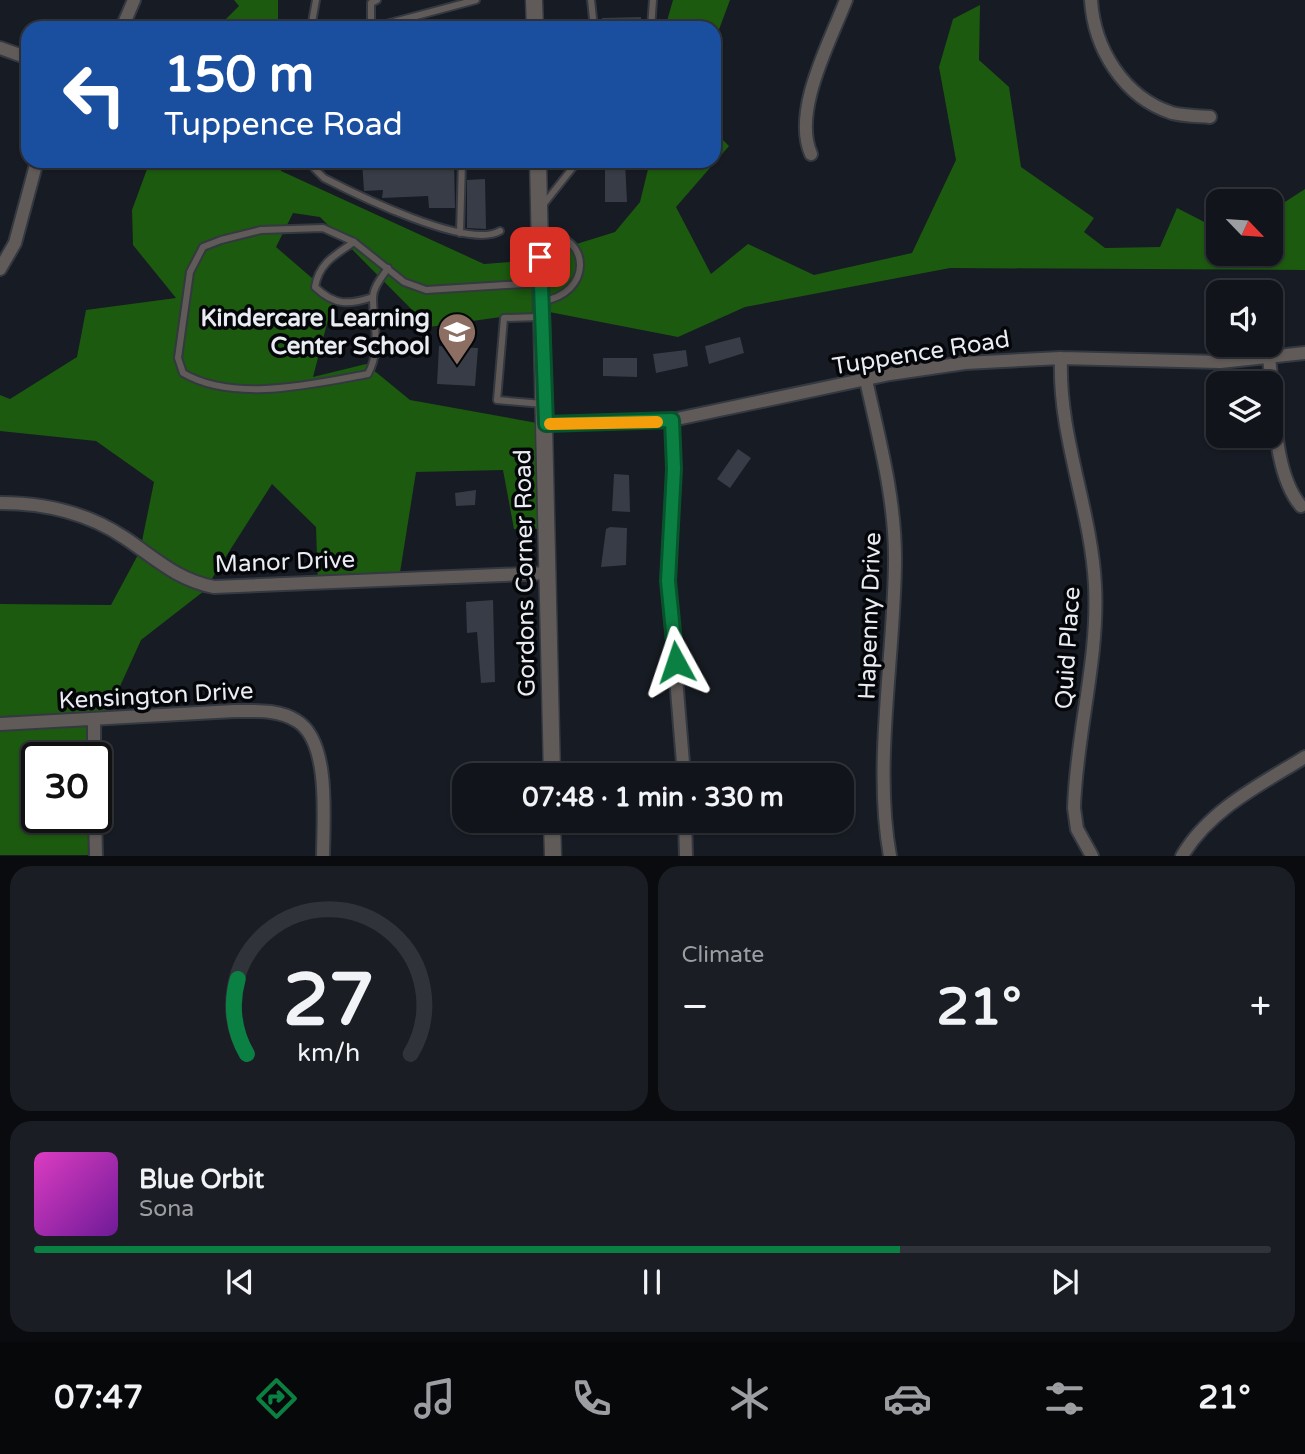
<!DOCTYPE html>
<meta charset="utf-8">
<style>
:root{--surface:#11141a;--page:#1a1d23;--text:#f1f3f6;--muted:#9c9ea2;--line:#303339;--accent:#0b8043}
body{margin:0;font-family:"Varela Round",sans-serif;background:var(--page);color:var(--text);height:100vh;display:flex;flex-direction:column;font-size:26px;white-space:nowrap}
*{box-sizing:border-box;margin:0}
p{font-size:23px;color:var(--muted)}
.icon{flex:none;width:38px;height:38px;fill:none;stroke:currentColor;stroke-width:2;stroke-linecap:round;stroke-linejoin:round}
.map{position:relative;height:856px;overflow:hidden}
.sheet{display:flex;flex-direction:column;gap:10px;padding:10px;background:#090b0e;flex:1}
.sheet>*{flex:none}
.top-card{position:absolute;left:21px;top:21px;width:700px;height:147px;border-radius:21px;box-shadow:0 2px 5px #0004,0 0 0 2px var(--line);background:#1a4fa0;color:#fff;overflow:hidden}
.needle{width:46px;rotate:115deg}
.buttons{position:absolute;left:1206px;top:189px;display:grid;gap:14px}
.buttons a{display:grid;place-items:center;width:77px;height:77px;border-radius:14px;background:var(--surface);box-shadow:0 2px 5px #0004,0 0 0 2px var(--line);font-size:35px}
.speed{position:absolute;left:21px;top:742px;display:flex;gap:14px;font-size:35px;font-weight:700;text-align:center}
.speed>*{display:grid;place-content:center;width:91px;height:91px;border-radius:50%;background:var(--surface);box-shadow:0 2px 5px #0004,0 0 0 2px var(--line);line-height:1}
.speed .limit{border:4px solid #111;border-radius:10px;background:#fff;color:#111}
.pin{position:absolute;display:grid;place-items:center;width:60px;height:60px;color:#fff;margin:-30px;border-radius:14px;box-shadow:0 4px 10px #0006}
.me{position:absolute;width:77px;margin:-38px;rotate:355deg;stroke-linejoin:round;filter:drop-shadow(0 0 5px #0008)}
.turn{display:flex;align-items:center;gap:24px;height:147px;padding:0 28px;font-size:32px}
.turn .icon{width:91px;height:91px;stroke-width:2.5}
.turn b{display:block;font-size:49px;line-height:60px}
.big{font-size:52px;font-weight:800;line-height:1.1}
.sheet .card{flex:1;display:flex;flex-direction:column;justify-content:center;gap:10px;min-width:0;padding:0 24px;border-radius:21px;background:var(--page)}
.sheet .dial{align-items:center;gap:0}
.dial svg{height:182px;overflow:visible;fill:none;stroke:var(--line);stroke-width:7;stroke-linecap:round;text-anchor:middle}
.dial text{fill:var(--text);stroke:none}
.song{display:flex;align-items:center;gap:21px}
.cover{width:84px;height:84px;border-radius:10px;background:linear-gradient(135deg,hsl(310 70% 55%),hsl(280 70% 35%))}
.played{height:7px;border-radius:4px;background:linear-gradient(90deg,var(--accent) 70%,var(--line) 70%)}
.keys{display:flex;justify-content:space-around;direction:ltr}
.heat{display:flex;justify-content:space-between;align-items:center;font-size:38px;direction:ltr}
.sheet .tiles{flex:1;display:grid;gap:10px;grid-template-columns:1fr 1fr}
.card:last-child{grid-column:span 2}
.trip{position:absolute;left:452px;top:763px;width:402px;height:70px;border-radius:21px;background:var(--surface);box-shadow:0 2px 5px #0004,0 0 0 2px var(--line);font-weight:800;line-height:70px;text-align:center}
.tab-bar{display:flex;height:112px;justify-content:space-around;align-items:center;background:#07080a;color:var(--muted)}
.tab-bar .icon{width:49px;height:49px}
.tab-bar .active{color:var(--accent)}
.tab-bar b{font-size:32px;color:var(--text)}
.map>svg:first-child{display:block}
.forest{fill:#1c5a0f;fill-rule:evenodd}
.building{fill:#373c46}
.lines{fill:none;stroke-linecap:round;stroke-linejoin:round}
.service-casing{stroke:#343840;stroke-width:10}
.minor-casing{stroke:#343840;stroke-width:16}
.tertiary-casing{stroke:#343840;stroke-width:19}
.service{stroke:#605b58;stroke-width:6}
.minor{stroke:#605b58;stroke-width:12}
.tertiary{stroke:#605b58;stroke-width:16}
.route-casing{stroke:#07532c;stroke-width:18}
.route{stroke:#0b8043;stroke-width:12}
.slow{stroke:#f59e0b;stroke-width:12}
.labels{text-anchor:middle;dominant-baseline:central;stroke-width:7;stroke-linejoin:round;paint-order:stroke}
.poi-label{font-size:24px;font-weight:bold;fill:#e9ecf2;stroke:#050609;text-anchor:end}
.street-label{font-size:24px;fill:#e9ecf2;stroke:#050609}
</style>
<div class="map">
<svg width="1305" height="856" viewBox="0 0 1305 856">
<rect width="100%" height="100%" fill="#171b23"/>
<path class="forest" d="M234 0H278V28H217L239 6Z
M673 0H730L714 43V28H665Z
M980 5 979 60 1009 87 1021 167 1094 218 1084 232 1105 248 1160 247 1177 208 1218 229V254H1270L1271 211 1305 189V270L950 268 745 307 678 337 544 311 429 327 320 217 293 213 276 247 334 297 313 377 366 364 410 400 548 425 551 529H514L503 470 416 472 398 585 318 589 316 527 272 484 204 591 141 640 102 726 100 855H0V604L111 605 140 551 154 482 96 441 0 431V395L10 399 77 357 86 310 176 298 133 245 132 210 150 161H280L281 171 484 264 522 261 615 232 640 202 650 161H714V131L729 146 676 207 711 274 748 244 814 275 912 253 956 160 939 67 953 19ZM37 758H96V817H37Z"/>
<path class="building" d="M641 17V28H602V18Z
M362 161H454L455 208H429L428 196 382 198 383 190 364 191Z
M605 161H625L627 202H605Z
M485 179 486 229 467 228V180Z
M740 337 744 353 709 364 705 346Z
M439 346 478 348 475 386 437 384Z
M686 350 688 366 656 373 653 354Z
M603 358H637V377L603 376Z
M738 449 751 458 730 488 717 479Z
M614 474 629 475 630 512 612 511Z
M476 490 475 505 456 506 455 493Z
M610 527 627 528 626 565 601 567 606 529Z
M493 600 495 682 481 683 477 632 467 633 466 602Z"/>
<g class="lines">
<g class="service-casing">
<path id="service" d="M591 0 594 28
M371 26V3L377 0
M311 28 316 0
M371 28 476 0
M651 28 653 0
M314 161V168L324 178C357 195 468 250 500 231
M543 205 574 166 586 161
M542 232C595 237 590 294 543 301
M460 233 462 161
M354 242C335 255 319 263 315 287 335 306 349 305 373 297
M388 268C382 277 373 287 373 298 373 326 382 348 368 374 313 384 234 403 183 373L178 358 190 272 203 247 221 240 261 230 323 228 354 242 404 282 426 290 539 283
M540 317 504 318 497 400 543 404"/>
</g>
<g class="minor-casing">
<path id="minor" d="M1091 0C1094 48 1123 97 1172 113 1184 116 1197 116 1210 117
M122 28 134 0
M0 48 28 58
M811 154C792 111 830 42 846 0
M0 269 15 243 37 161
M1061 358C1058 436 1091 508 1095 585 1099 660 1076 734 1074 808L1077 829 1092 856
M1269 358C1275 402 1272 472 1301 506
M866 380C879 439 895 497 895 558 895 652 873 764 890 856
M672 420 674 469 668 581 684 775
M546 424 672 420 890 374 965 363 1061 358 1220 362 1305 353
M0 503C44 503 88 513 125 538 155 558 177 580 214 587L549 573
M94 719V758
M0 724 234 711C255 711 279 709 297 721 331 742 323 821 323 856
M95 817 96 856
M685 821 686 856
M1182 856C1210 809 1260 785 1305 757"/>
</g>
<g class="tertiary-casing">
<path id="tertiary" d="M534 0 535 28
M538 161 552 775
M552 821 553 856"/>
</g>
<use href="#service" class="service"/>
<use href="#minor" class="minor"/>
<use href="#tertiary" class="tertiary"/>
</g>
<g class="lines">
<g class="route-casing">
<path id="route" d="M540 257 546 424 672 420 674 469 668 581 676 662"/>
</g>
<use href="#route" class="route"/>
<path class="slow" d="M550 424 657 422"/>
</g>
<defs>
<g id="school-pin" transform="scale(2.0125)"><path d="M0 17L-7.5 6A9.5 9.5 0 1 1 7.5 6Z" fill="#8d6e63" stroke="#050609"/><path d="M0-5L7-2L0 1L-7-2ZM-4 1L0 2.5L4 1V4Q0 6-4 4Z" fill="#fff"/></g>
</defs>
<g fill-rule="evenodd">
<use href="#school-pin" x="457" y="332"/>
</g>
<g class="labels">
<g class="poi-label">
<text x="430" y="318">Kindercare Learning<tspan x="430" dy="28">Center School</tspan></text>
</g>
<g class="street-label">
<text transform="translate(921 353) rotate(-9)">Tuppence Road</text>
<text transform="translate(285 562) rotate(-2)">Manor Drive</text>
<text transform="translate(525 573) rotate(-91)">Gordons Corner Road</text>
<text transform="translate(870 616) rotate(-88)">Hapenny Drive</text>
<text transform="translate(1068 648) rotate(-86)">Quid Place</text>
<text transform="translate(156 696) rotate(-3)">Kensington Drive</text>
</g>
</g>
</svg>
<div class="buttons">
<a><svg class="needle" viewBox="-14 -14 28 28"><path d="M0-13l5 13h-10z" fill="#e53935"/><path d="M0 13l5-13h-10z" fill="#9c9ea2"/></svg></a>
<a><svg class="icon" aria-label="sound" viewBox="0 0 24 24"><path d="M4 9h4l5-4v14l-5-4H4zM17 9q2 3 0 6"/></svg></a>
<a><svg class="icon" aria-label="layers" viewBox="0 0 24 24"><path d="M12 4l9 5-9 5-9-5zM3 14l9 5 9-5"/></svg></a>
</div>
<div class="speed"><div class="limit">30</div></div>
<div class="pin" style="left:540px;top:257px;background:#d93025"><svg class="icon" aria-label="arrive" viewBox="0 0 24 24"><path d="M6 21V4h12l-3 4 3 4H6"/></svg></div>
<svg class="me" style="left:676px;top:662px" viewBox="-20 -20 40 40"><path d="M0-17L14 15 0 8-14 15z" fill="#0b8043" stroke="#fff" stroke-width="4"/></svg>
<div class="trip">07:48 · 1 min · 330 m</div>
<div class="top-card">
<div class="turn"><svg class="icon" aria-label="left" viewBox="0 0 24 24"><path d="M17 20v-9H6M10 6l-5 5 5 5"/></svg><div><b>150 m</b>Tuppence Road</div></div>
</div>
</div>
<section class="sheet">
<div class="tiles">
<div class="card dial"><svg viewBox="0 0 100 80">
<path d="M14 69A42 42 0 1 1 86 69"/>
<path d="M14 69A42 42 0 0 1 10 36" stroke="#0b8043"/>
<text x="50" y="56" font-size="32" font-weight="700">27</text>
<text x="50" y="72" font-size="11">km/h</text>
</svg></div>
<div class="card"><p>Climate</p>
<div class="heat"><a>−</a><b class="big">21°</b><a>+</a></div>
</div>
<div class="card">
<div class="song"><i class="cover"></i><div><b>Blue Orbit</b><p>Sona</p></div></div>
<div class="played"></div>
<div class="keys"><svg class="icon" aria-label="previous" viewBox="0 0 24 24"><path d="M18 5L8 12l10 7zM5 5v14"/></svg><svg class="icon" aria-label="pause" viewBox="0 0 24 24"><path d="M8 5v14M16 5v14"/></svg><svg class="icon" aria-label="next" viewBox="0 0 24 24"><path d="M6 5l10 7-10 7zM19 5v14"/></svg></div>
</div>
</div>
</section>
<nav class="tab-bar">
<b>07:47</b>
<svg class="icon active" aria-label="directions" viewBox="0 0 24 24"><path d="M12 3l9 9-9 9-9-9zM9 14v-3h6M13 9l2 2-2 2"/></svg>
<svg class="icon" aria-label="music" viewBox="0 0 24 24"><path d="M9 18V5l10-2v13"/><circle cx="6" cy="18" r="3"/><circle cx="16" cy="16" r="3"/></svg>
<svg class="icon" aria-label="phone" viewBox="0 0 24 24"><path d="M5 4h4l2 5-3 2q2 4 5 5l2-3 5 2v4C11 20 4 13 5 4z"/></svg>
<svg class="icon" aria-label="climate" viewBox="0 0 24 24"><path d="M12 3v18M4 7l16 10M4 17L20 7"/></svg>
<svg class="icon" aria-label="car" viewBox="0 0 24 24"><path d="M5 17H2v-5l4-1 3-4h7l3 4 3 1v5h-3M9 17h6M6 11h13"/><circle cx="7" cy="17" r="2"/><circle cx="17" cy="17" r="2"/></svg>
<svg class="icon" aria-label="filters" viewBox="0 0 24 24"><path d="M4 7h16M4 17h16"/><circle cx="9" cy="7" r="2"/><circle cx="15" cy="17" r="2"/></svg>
<b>21°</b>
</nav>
